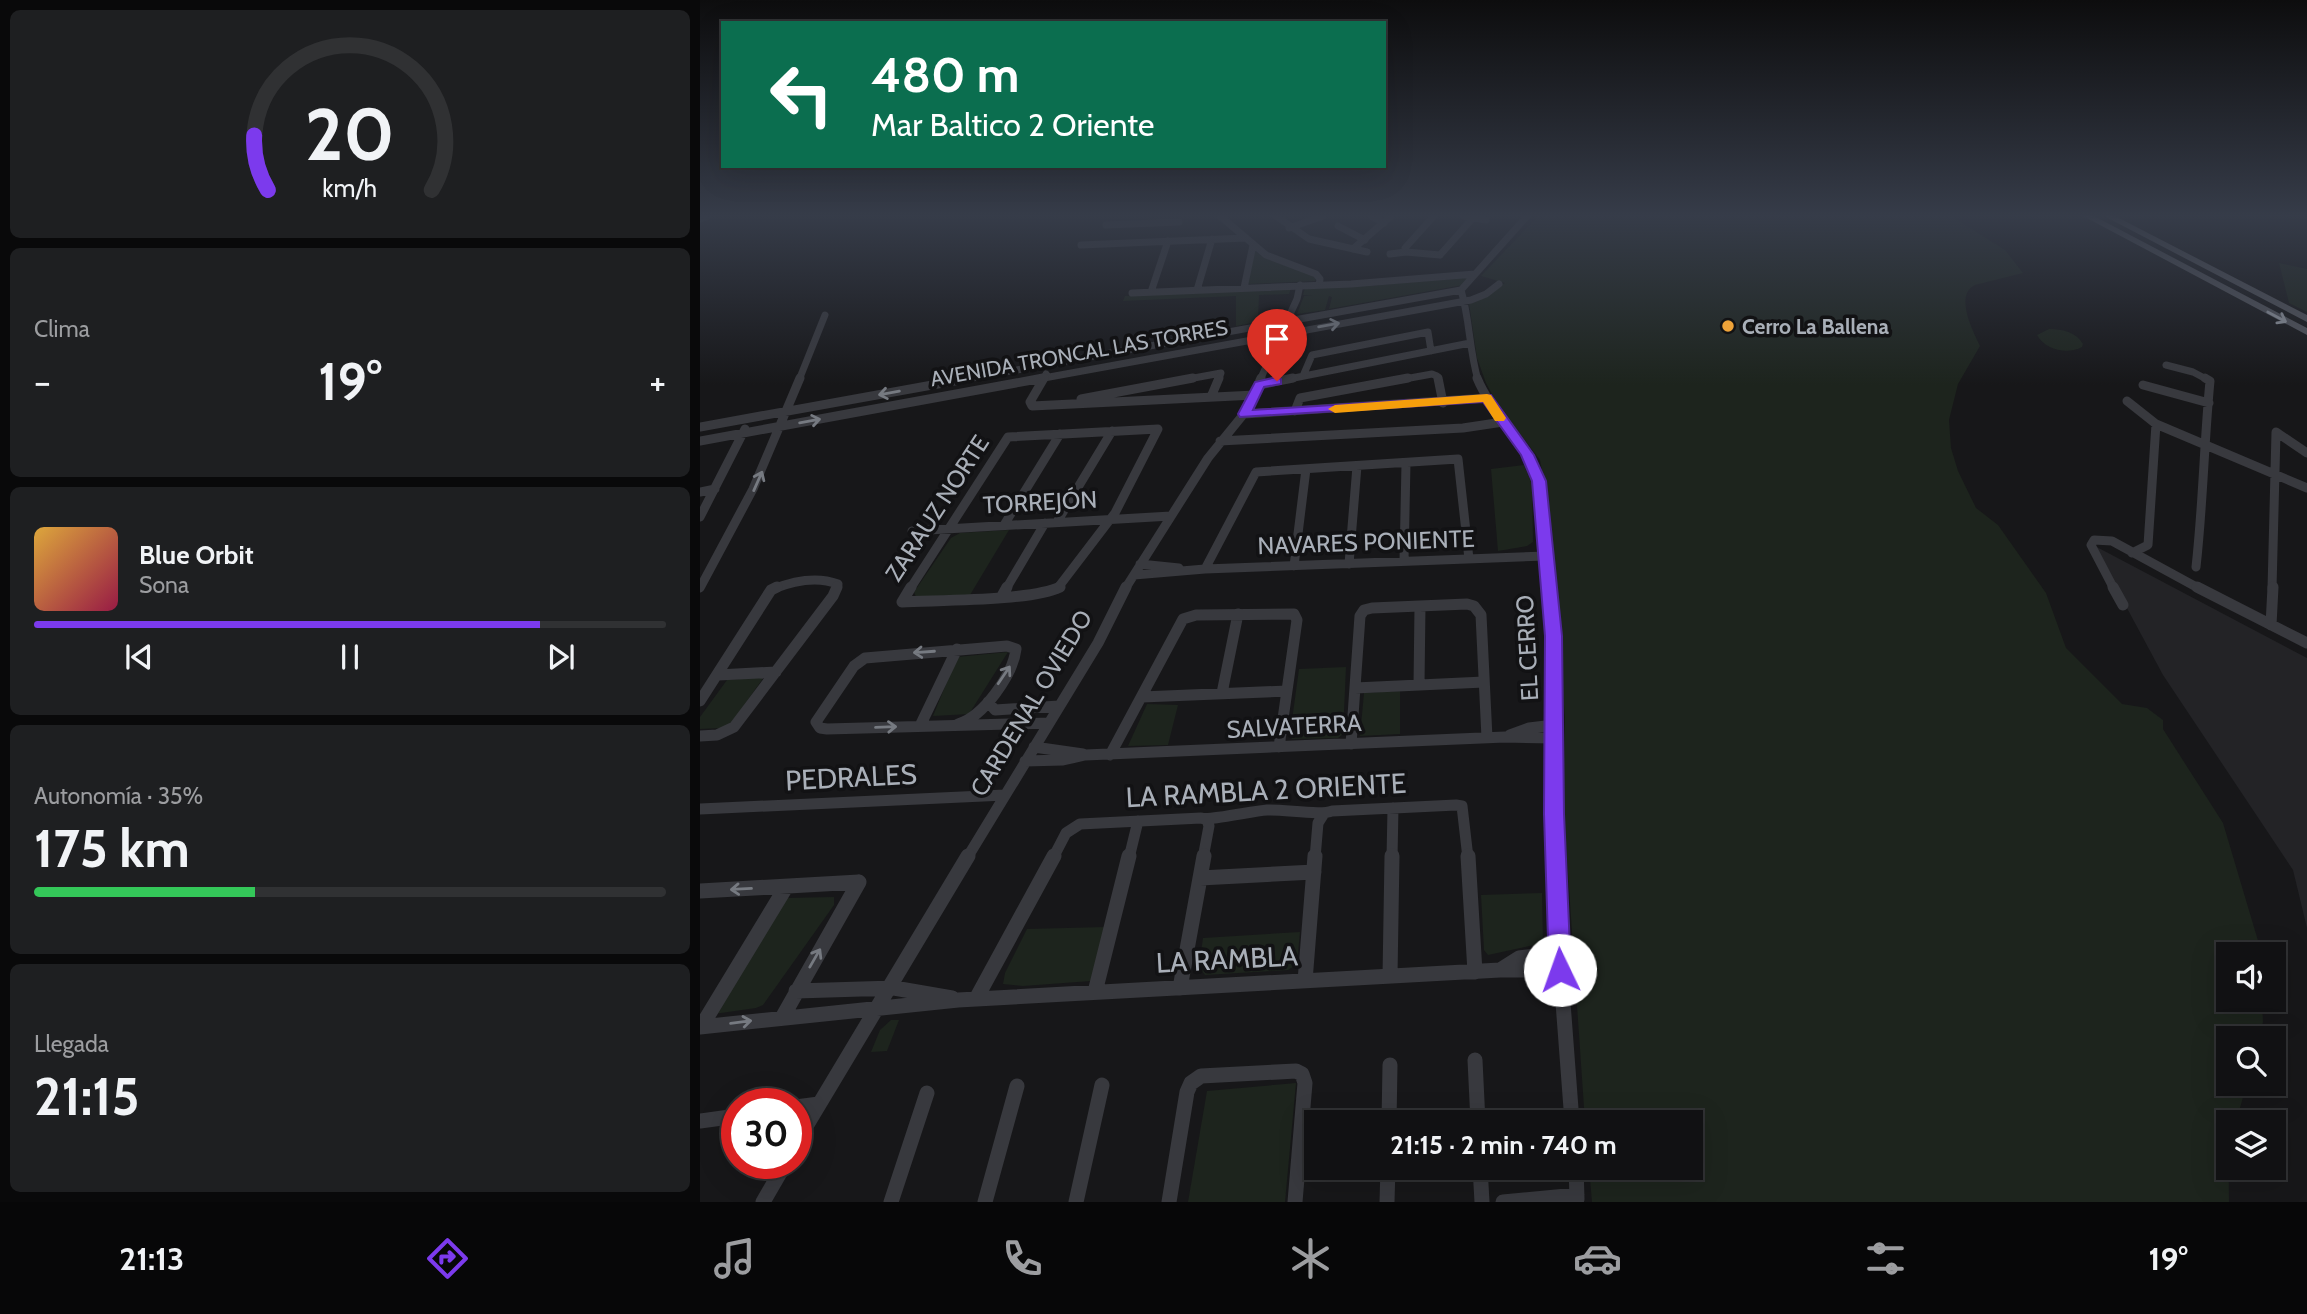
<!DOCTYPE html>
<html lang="es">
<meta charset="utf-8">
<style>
:root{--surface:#111113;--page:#1e1f21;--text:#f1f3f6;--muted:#9c9da0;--line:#303133;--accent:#7c3aed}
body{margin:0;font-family:Cabin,sans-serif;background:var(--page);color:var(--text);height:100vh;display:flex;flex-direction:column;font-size:26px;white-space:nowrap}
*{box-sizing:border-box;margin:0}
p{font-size:23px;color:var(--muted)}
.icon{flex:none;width:38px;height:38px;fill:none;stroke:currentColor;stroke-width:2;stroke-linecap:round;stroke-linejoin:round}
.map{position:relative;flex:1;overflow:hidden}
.side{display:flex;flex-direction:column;gap:10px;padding:10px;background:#09090a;width:700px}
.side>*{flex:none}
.hud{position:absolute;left:21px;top:21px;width:665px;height:147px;border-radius:0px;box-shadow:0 7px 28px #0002,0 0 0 2px var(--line);background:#0b6e4f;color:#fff;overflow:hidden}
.buttons{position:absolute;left:1516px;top:942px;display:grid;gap:14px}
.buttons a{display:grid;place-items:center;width:70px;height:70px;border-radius:0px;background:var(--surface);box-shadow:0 7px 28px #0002,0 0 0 2px var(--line);font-size:35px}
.speed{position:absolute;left:21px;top:1088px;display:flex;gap:14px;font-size:35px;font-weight:700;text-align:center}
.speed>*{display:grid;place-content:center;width:91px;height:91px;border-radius:50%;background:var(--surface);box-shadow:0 7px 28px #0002,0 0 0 2px var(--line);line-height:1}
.speed .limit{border:10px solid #d22;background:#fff;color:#111}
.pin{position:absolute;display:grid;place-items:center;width:60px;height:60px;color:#fff;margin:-72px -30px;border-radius:50% 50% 50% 0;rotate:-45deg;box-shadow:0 0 7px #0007}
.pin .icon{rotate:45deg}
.me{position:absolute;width:77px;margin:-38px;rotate:357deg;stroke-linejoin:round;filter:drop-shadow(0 0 5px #0008)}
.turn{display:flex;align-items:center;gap:24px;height:147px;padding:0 35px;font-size:32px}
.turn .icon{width:91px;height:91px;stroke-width:2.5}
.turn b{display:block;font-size:49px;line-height:60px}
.big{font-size:52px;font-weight:700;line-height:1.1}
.side .card{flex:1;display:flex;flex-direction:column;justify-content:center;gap:10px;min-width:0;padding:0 24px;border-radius:10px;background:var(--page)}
.side .dial{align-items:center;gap:0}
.dial svg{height:182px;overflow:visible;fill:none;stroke:var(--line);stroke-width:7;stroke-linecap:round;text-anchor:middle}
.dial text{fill:var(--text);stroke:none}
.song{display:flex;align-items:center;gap:21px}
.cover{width:84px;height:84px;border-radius:10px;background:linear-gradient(135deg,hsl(40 70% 55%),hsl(340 70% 35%))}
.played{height:7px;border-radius:4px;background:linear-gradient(90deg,var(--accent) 80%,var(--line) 80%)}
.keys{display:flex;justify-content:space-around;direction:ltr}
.heat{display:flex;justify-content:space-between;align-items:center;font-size:38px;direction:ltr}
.charge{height:10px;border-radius:5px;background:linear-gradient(90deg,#34c759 35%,var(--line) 0)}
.trip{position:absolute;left:604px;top:1110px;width:399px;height:70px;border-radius:0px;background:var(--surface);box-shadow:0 7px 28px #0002,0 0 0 2px var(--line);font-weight:700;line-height:70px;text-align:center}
.tab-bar{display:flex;height:112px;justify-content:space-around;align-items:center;background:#070708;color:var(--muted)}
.tab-bar .icon{width:49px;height:49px}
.tab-bar .current{color:var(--accent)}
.tab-bar b{font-size:32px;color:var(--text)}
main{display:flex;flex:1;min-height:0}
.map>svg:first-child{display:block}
.built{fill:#232326}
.green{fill:#1d241d}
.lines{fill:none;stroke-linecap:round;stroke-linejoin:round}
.canal{stroke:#2d373c;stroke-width:7}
.minor-far3{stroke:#38393e;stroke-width:7}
.minor-far2{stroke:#38393e;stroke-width:9}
.minor-far1{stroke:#38393e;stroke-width:11}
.minor{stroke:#38393e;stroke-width:15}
.major{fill:#54565d;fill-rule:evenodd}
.oneway{stroke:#989da6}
.oneway2{stroke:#767a81}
.route{fill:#7c3aed;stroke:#51269a;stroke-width:2}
.slow{fill:#f59e0b}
.poi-dot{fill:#eea339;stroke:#121214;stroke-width:2.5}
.labels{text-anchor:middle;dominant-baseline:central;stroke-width:7;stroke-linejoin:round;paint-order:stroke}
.far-poi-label{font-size:21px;font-weight:bold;fill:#a9afb8;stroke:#121214;text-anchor:start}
.far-street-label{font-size:21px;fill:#a9afb8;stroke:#121214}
.street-label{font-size:24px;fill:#a9afb8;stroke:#121214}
.near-street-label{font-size:28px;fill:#a9afb8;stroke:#121214}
</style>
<main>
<section class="side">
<div class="card dial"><svg viewBox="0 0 100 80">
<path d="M14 69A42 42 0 1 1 86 69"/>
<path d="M14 69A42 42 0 0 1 8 45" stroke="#7c3aed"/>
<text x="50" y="56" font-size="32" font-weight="700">20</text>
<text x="50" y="72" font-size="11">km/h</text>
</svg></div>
<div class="card"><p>Clima</p>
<div class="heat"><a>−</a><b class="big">19°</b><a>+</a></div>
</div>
<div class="card">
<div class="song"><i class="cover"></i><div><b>Blue Orbit</b><p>Sona</p></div></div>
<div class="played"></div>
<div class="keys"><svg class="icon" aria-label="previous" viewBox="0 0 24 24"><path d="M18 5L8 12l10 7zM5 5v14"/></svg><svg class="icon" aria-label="pause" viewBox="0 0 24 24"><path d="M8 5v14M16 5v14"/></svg><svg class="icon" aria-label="next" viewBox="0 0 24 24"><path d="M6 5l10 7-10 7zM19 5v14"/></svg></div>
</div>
<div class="card"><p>Autonomía · 35%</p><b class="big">175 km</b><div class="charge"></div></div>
<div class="card"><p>Llegada</p><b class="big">21:15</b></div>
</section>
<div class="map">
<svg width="1607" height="1202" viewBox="0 0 1607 1202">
<rect width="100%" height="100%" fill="#171719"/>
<path class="built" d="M1393 545 1607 658V928L1593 870 1463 675Z"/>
<path class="green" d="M838 216H1251L1305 250 1323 273 1275 285C1254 295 1273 331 1280 346L1258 384 1249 420 1251 448 1258 471 1276 508 1298 525 1346 593 1366 648 1422 704 1447 708 1463 720V729L1523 823 1559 944 1560 954H1528V999H1562L1563 1022 1559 1038H1528V1083H1547L1536 1122H1528L1529 1202H892L889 1167H990V1122H885L863 800 865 717 846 492 840 460 799 407 786 383 777 358 769 303 778 300 805 283 781 276Z
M554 250C571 265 597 266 616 278L615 281 547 284Z
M1579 263 1607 269V312L1589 303Z
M769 277 763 285 629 309 632 297 629 296 625 310 597 314 604 296H613L603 295 605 288 669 286Z
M591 288 589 294 559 295 558 322 536 326V296L423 301 425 296Z
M1349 329C1362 329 1376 332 1383 344L1382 347C1368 355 1345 350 1337 335Z
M824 465 832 484 833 542 827 546 798 551 791 469Z
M309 530 270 595 216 597 214 592 251 538 260 533Z
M308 652 269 714 233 716 257 657Z
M646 667 643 734 638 738 592 739 590 735 599 669Z
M64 677 32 722 22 728 0 729V717L27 680Z
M700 691V734L660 736 664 693Z
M447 704 478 705 468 745 428 746Z
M842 893 843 943 788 955 784 950 781 895Z
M134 897V905L63 1005 56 1008 14 1014 87 898Z
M406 927 391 981 323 986 303 984 305 973 327 929Z
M600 932 597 964 588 970 505 975 499 967 503 938Z
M191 1020H199L187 1051 171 1052 180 1030Z
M596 1083 585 1202H488L507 1091Z"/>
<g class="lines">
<path class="canal" d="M0 219 8 216"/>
<path class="minor-far3" d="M520 216 566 255 616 274 620 279 619 285
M576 216 609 239 667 252
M671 216 684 223
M764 216 786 220
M406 225 479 222
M638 226 665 240
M589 228 623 216
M381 245 546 238
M653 249 691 216
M706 252 705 248 734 216
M690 254 706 252 740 255
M740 255 772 219
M544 288 553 245
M497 290 512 239
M761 290C770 320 769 350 778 380
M761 290 827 216
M451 292 468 241
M432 293 651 284 775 274
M1466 365 1493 372 1508 380
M603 376 612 355 728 332 731 351
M99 380 125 315
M261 380 761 290
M333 380 771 300 786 294 799 284
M343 380 346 374
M483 380 521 373 518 380
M560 380 597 299 600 285
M584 380 770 343
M699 380 732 374 737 376 738 380"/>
<path class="minor-far2" d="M344 378 330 402 332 406 555 395
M738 378 743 403
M777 378C789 407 812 429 827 456 849 494 845 546 849 589
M559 385 593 378
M1443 385 1509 403
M511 397 519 378
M381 399 493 378
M1427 401 1456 424 1448 545 1432 553
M595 411 600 398 708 378
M544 414 787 398
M1456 424 1607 488
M0 427 271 378
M0 441 343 378
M520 441 763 428 803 422
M0 492 15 489
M0 517 45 429
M357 522 412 431
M304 525 360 434
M212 531 471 516
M704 561 706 463
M440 564 479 568
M649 564 657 466
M594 566 606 469
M1496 567C1503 505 1504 443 1510 381L1505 378
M505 569 556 472 758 459 769 559
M434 575 505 569 846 556
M0 588 53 489 100 378
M73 589C93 581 117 576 138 584L136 589
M210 589 308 437 458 429 415 513 357 589
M306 589 345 523
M425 589 508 458 547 410 561 378
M1414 589 1391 545 1394 540 1412 541 1500 589
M1572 589 1576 432 1607 453"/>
<path class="minor-far1" d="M211 587 202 602C238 600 332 601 360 587
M849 587 854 636 855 858
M1413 587 1423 605
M1497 587 1607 643
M302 596 307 587
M1571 625 1573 587
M18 675 76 672
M719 685 720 606
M655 688 784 682
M522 693 538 614
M442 697 587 691
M0 701 71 590 77 587
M288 702 295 710 359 706
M258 724C283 717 313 675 316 649L307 646 165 658 154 666 116 722 120 728 127 729 349 723
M220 726 257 649
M810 735 829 728 854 725
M0 736 17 735 34 727 133 596 137 587
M651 744 660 616 664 610 672 608 767 604 774 606 781 615 787 738
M334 747 383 754
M410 755 483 619 496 615 594 614 597 620 579 747
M325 761 363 760 385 755 805 737 854 738
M0 809 305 795
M267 858 398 643 426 587
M353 858 366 833 380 824 501 818C509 821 552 811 567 810 584 809 620 816 632 811L756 805 762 806 768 858
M429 858 438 821
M503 858 509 826 507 820
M615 858 618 823 623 815
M692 858 693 808"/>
<path class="minor" d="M768 856 775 972
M855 856 858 936 872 1122
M500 878 614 872
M0 891 159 882
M800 970 819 958 859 953
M690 976 692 856
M605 981 615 856
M480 988 504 856
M96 991 194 988 252 998
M395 992 429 856
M276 999 354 856
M82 1018 159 882
M0 1027 258 1000 800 970H860
M1 1027 86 887
M775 1060 778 1122
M96 1107 119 1104
M0 1121 37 1116
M689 1122 690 1065
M96 1143 268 856
M780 1167 782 1202
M876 1167 877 1199
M63 1202 85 1164
M191 1202 227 1093
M285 1202 317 1086
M376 1202 402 1085
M469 1202 487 1092 491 1083 501 1076 596 1071 602 1074 605 1083 595 1202
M687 1202 688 1167
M803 1202 877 1195"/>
<path class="major" d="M1383 216H1394L1607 328V335Z
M1404 216H1415L1607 315V322Z"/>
</g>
<defs><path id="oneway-shaft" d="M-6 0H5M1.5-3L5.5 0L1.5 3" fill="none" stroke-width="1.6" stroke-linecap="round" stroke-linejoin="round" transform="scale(1.75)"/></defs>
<use class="oneway" href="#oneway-shaft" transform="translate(1577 317) rotate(28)"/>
<g class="oneway2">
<use href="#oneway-shaft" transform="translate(629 325) rotate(-10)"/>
<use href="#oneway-shaft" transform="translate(189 393) rotate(170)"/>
<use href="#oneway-shaft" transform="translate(110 421) rotate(-10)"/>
<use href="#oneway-shaft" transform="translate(58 481) rotate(-66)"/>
<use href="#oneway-shaft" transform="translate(224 652) rotate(176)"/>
<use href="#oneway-shaft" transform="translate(304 675) rotate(-56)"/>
<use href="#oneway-shaft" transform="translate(186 727) rotate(-2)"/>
<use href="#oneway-shaft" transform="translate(41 889) rotate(177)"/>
<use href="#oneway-shaft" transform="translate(115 958) rotate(-60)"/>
<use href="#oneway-shaft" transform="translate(41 1022) rotate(-7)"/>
</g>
<linearGradient id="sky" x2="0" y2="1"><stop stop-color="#0d0d0e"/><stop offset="0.56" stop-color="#363c49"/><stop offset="1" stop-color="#363c49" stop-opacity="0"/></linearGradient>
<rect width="1607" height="385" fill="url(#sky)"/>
<path class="route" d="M577 377 581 379V384L564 387 553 410 791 395 834 455 846 481 862 636 864 814 871 970 868 978 860 981 852 978 849 970 844 814 845 636 832 481 821 455 783 402 540 417 538 414 555 382Z"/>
<path class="slow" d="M787 394 791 395 806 418 804 421H795L783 402 635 413 628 409 635 405Z"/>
<circle class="poi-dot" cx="1028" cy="326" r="7"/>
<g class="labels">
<g class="far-poi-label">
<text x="1042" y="326">Cerro La Ballena</text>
</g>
<g class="far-street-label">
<text transform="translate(379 353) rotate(-10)">AVENIDA TRONCAL LAS TORRES</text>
</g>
<g class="street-label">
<text transform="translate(340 502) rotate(-3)">TORREJÓN</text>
<text transform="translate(237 508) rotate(-57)">ZARAUZ NORTE</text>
<text transform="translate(666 542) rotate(-2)">NAVARES PONIENTE</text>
<text transform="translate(827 648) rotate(-93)">EL CERRO</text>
<text transform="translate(331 703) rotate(-59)">CARDENAL OVIEDO</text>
<text transform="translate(594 726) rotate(-3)">SALVATERRA</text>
</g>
<g class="near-street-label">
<text transform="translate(151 777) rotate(-3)">PEDRALES</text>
<text transform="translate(566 790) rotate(-3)">LA RAMBLA 2 ORIENTE</text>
<text transform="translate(527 959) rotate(-3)">LA RAMBLA</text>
</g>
</g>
</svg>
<div class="buttons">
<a><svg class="icon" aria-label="sound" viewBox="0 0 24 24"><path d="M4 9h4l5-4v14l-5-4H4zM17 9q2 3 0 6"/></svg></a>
<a><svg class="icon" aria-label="search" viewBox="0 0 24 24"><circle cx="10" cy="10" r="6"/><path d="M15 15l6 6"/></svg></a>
<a><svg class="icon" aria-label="layers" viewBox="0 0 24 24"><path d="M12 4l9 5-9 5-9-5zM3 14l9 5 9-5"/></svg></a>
</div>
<div class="speed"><div class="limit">30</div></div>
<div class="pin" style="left:577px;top:381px;background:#d93025"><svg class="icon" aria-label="arrive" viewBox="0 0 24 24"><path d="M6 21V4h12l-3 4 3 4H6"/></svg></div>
<svg class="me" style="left:860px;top:970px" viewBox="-20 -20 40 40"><circle r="19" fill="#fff"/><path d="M0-13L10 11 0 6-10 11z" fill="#7c3aed"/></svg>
<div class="trip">21:15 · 2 min · 740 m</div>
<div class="hud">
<div class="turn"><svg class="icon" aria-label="left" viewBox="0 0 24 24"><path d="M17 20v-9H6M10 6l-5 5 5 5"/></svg><div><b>480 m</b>Mar Baltico 2 Oriente</div></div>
</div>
</div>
</main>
<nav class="tab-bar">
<b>21:13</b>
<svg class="icon current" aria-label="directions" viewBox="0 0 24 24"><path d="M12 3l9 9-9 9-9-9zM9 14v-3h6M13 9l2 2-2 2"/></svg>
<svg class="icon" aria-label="music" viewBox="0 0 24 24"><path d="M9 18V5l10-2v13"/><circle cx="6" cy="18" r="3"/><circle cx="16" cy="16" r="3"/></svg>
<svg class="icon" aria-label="phone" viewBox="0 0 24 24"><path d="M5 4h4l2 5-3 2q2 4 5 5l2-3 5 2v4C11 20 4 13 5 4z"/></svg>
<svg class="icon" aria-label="climate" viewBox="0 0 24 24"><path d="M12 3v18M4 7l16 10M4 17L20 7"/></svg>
<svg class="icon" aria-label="car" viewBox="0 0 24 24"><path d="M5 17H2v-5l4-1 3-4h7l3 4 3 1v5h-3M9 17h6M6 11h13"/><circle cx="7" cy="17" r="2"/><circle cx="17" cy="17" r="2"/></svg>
<svg class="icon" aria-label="filters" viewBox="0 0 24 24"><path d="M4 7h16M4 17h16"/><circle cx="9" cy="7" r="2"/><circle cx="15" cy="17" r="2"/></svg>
<b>19°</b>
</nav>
